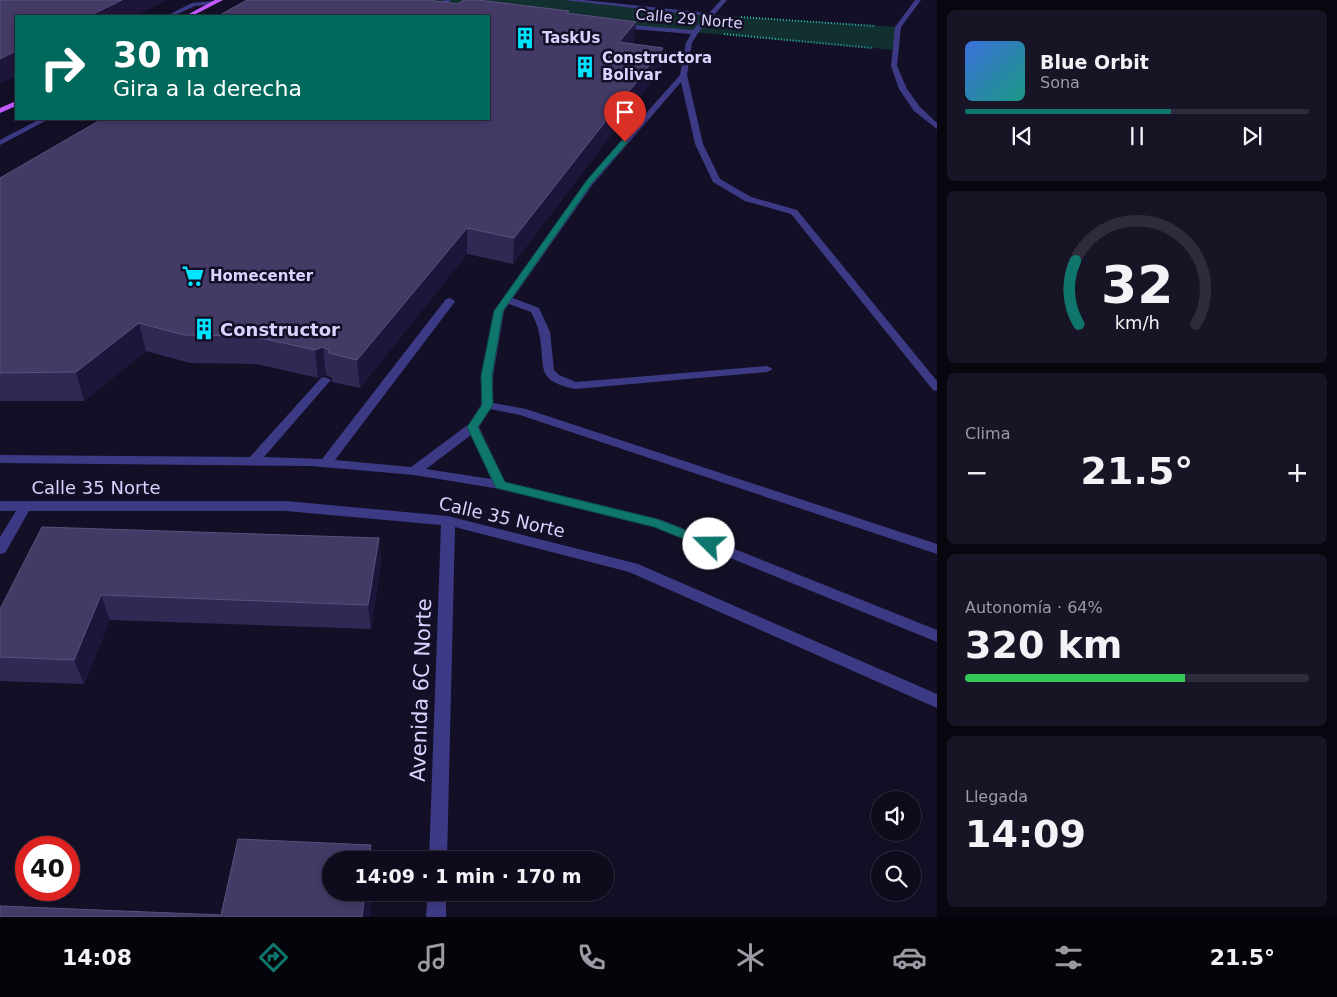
<!DOCTYPE html>
<html lang="es">
<meta charset="utf-8">
<style>
:root{--surface:#0e0b1c;--page:#171425;--text:#f1f3f6;--muted:#9b9ba3;--line:#2e2b3b;--accent:#0f766e}
body{margin:0;font-family:"DejaVu Sans",sans-serif;background:var(--page);color:var(--text);height:100vh;display:flex;flex-direction:column;font-size:19px;white-space:nowrap}
*{box-sizing:border-box;margin:0}
p{font-size:16px;color:var(--muted)}
.icon{flex:none;width:28px;height:28px;fill:none;stroke:currentColor;stroke-width:2;stroke-linecap:round;stroke-linejoin:round}
.map{position:relative;flex:1;overflow:hidden}
.details{display:flex;flex-direction:column;gap:10px;padding:10px;background:#08060f;width:400px}
.details>*{flex:none}
.top-card{position:absolute;left:15px;top:15px;width:475px;height:105px;border-radius:0px;box-shadow:0 2px 8px #0003,0 0 0 1px var(--line);background:#00695c;color:#fff;overflow:hidden}
.tools{position:absolute;left:871px;top:791px;display:grid;gap:10px}
.tools a{display:grid;place-items:center;width:50px;height:50px;border-radius:50%;background:var(--surface);box-shadow:0 2px 8px #0003,0 0 0 1px var(--line);font-size:25px}
.speed{position:absolute;left:15px;top:836px;display:flex;gap:10px;font-size:25px;font-weight:700;text-align:center}
.speed>*{display:grid;place-content:center;width:65px;height:65px;border-radius:50%;background:var(--surface);box-shadow:0 2px 8px #0003,0 0 0 1px var(--line);line-height:1}
.speed .limit{border:8px solid #d22;background:#fff;color:#111}
.pin{position:absolute;display:grid;place-items:center;width:42px;height:42px;color:#fff;margin:-51px -21px;border-radius:50% 50% 50% 0;rotate:-45deg;box-shadow:0 0 5px #0007}
.pin .icon{rotate:45deg}
.me{position:absolute;width:55px;margin:-28px;rotate:292deg;stroke-linejoin:round;filter:drop-shadow(0 0 4px #0008)}
.turn{display:flex;align-items:center;gap:18px;height:105px;padding:0 15px;font-size:22px}
.turn .icon{width:65px;height:65px;stroke-width:2.5}
.turn b{display:block;font-size:35px;line-height:42px}
.big{font-size:38px;font-weight:800;line-height:1.1}
.details .tile{flex:1;display:flex;flex-direction:column;justify-content:center;gap:8px;min-width:0;padding:0 18px;border-radius:8px;background:var(--page)}
.details .dial{align-items:center;gap:0}
.dial svg{height:130px;overflow:visible;fill:none;stroke:var(--line);stroke-width:7;stroke-linecap:round;text-anchor:middle}
.dial text{fill:var(--text);stroke:none}
.song{display:flex;align-items:center;gap:15px}
.cover{width:60px;height:60px;border-radius:8px;background:linear-gradient(135deg,hsl(220 70% 55%),hsl(170 70% 35%))}
.played{height:5px;border-radius:2px;background:linear-gradient(90deg,var(--accent) 60%,var(--line) 60%)}
.keys{display:flex;justify-content:space-around;direction:ltr}
.heat{display:flex;justify-content:space-between;align-items:center;font-size:28px;direction:ltr}
.charge{height:8px;border-radius:4px;background:linear-gradient(90deg,#34c759 64%,var(--line) 0)}
.trip{position:absolute;left:322px;top:851px;width:292px;height:50px;border-radius:25px;background:var(--surface);box-shadow:0 2px 8px #0003,0 0 0 1px var(--line);font-weight:800;line-height:50px;text-align:center}
.menu{display:flex;height:80px;justify-content:space-around;align-items:center;background:#06040b;color:var(--muted)}
.menu .icon{width:35px;height:35px}
.menu .current{color:var(--accent)}
.menu b{font-size:22px;color:var(--text)}
main{display:flex;flex:1;min-height:0}
.map>svg:first-child{display:block}
.green{fill:#12302f}
.lines{fill:none;stroke-linecap:round;stroke-linejoin:round}
.path{stroke:#2fb8b0;stroke-width:2;stroke-dasharray:1 2;stroke-linecap:butt}
.minor{fill:#3d3a85;fill-rule:evenodd}
.major{fill:#c25bff;fill-rule:evenodd}
.wall{fill:#312854}
.shaded-wall{fill:#1d163a}
.building{fill:#433a66;stroke:#5a527e}
.route{fill:#0f766e;stroke:#0a4d48}
.labels{text-anchor:middle;dominant-baseline:central;stroke-width:5;stroke-linejoin:round;paint-order:stroke}
.far-street-label{font-size:15px;fill:#d9d4ff;stroke:#130f26}
.far-poi-label{font-size:15px;font-weight:bold;fill:#d9d4ff;stroke:#130f26;text-anchor:start}
.poi-label{font-size:18px;font-weight:bold;fill:#d9d4ff;stroke:#130f26;text-anchor:start}
.street-label{font-size:18px;fill:#d9d4ff;stroke:#130f26}
.near-street-label{font-size:21px;fill:#d9d4ff;stroke:#130f26}
</style>
<main>
<div class="map">
<svg width="937" height="917" viewBox="0 0 937 917">
<rect width="100%" height="100%" fill="#130f26"/>
<path class="green" d="M331 0H566L712 15 898 27 895 50Z"/>
<g class="lines">
<path class="path" d="M741 17 875 26
M724 34 872 48"/>
<path class="minor" d="M444 0H451L437 12H433V10Z
M563 0H584L709 13 721 0H727L698 33 692 43 687 75 703 144 720 179 751 197 797 210 937 381V391L933 390 791 214 745 201 713 182 695 144 681 82 593 184 513 298 539 308 550 332 554 370 559 375 576 382 767 366 773 369 767 372 575 389C536 380 545 370 540 338 539 329 535 320 531 312L509 304 504 311 493 376V403L526 409 937 544V554L520 415 490 409 479 427 505 482 662 520 937 630V642L654 527 500 489 414 475 311 466 0 463V455L250 457 321 378 325 377 331 380 329 382 264 457 322 459 446 299 450 298 455 301 454 303 335 460 411 467 469 424 481 405V376L494 311 587 180 680 75 686 43 691 34 620 28 617 26 620 24 693 30 706 16ZM471 435 491 479 426 469Z
M915 0H921L901 27 897 66 907 89 920 107 937 123V129L914 111 899 89 891 66 895 27Z
M214 1 216 4 195 6 173 16H166L192 3Z
M40 119H49L0 145V140Z
M0 501H286L448 516 638 564 937 694V708L629 572 455 527 447 860H429L441 525 286 511H29L5 553 0 554V537L16 511H0Z
M428 892H446V917H426Z"/>
<path class="major" d="M215 0H223L192 16H185Z
M16 101V106L0 113V108Z"/>
</g>
<path class="wall" d="M458 4 569 14 634 43 633 44 663 48 660 70 513 264 467 254 360 388 332 382V378L326 375 318 378 256 364 190 363 146 351 84 401H0V178Z
M379 538 381 562 371 629 110 620 84 684 0 681V609Z"/>
<path class="shaded-wall" d="M122 0H167L135 16H89Z
M636 22 634 43 617 64 619 42Z
M663 48 660 70 513 264 514 238Z
M16 51V76L0 84V59Z
M467 228V254L360 388 357 360Z
M139 323 146 351 84 401 76 372Z
M323 347 326 375 318 378 315 350Z
M379 538 381 562 371 629 368 605Z
M101 595 110 620 84 684 74 660Z
M371 845 373 860H369Z
M365 892H373L370 917H362Z"/>
<path class="building" d="M0 0H122L89 16H16V51L0 59Z
M247 0H428L458 4 464 0H478L569 11 567 13 636 22 619 42 663 48 514 238 467 228 357 360 329 353V350L323 347 315 350 251 336 184 335 139 323 76 372 0 373V178L102 119H489V16H218Z
M42 527 379 538 368 605 101 595 74 660 0 657V609Z
M238 839 371 845 369 860H331V892H365L362 917H0V906L221 915Z"/>
<path class="route" d="M622 140 628 142 592 183 503 311 492 376 493 405 478 427 505 482 657 519 714 541 715 544 714 548 709 549 654 527 496 488 467 427 482 405 481 376 494 311 587 180Z"/>
<defs>
<g id="building-bare" transform="scale(1.725)"><path d="M-4-6H4V6H1V3H-1V6H-4ZM-2.5-4.3h1.7v1.8h-1.7ZM.8-4.3h1.7v1.8H.8ZM-2.5-1h1.7V.8h-1.7ZM.8-1h1.7V.8H.8Z" fill="#00e5ff" stroke="#130f26" stroke-width="2.5" paint-order="stroke"/></g>
<g id="supermarket-bare" transform="scale(1.725)"><path d="M-6-5.5h2.5l.6 2H6L4.5 2H-2.5L-4.4-4H-6ZM-1.5 3.2a1.3 1.3 0 1 0 .1 0ZM3 3.2a1.3 1.3 0 1 0 .1 0Z" fill="#00e5ff" stroke="#130f26" stroke-width="2.5" paint-order="stroke"/></g>
</defs>
<g fill-rule="evenodd">
<use href="#building-bare" x="525" y="38"/>
<use href="#building-bare" x="585" y="67"/>
<use href="#supermarket-bare" x="193" y="276"/>
<use href="#building-bare" x="204" y="329"/>
</g>
<g class="labels">
<g class="far-street-label">
<text transform="translate(689 19) rotate(5)">Calle 29 Norte</text>
</g>
<g class="far-poi-label">
<text x="542" y="38">TaskUs</text>
<text x="602" y="58">Constructora<tspan x="602" dy="17">Bolivar</tspan></text>
<text x="210" y="276">Homecenter</text>
</g>
<g class="poi-label">
<text x="220" y="329">Constructor</text>
</g>
<g class="street-label">
<text x="96" y="487">Calle 35 Norte</text>
<text transform="translate(502 517) rotate(13)">Calle 35 Norte</text>
</g>
<g class="near-street-label">
<text transform="translate(421 690) rotate(-88)">Avenida 6C Norte</text>
</g>
</g>
</svg>
<div class="tools">
<a><svg class="icon" aria-label="sound" viewBox="0 0 24 24"><path d="M4 9h4l5-4v14l-5-4H4zM17 9q2 3 0 6"/></svg></a>
<a><svg class="icon" aria-label="search" viewBox="0 0 24 24"><circle cx="10" cy="10" r="6"/><path d="M15 15l6 6"/></svg></a>
</div>
<div class="speed"><div class="limit">40</div></div>
<div class="pin" style="left:625px;top:142px;background:#d93025"><svg class="icon" aria-label="arrive" viewBox="0 0 24 24"><path d="M6 21V4h12l-3 4 3 4H6"/></svg></div>
<svg class="me" style="left:709px;top:544px" viewBox="-20 -20 40 40"><circle r="19" fill="#fff"/><path d="M0-13L10 11 0 6-10 11z" fill="#0f766e"/></svg>
<div class="trip">14:09 · 1 min · 170 m</div>
<div class="top-card">
<div class="turn"><svg class="icon" aria-label="right" viewBox="0 0 24 24"><path d="M7 20v-9h11M14 6l5 5-5 5"/></svg><div><b>30 m</b>Gira a la derecha</div></div>
</div>
</div>
<section class="details">
<div class="tile">
<div class="song"><i class="cover"></i><div><b>Blue Orbit</b><p>Sona</p></div></div>
<div class="played"></div>
<div class="keys"><svg class="icon" aria-label="previous" viewBox="0 0 24 24"><path d="M18 5L8 12l10 7zM5 5v14"/></svg><svg class="icon" aria-label="pause" viewBox="0 0 24 24"><path d="M8 5v14M16 5v14"/></svg><svg class="icon" aria-label="next" viewBox="0 0 24 24"><path d="M6 5l10 7-10 7zM19 5v14"/></svg></div>
</div>
<div class="tile dial"><svg viewBox="0 0 100 80">
<path d="M14 69A42 42 0 1 1 86 69"/>
<path d="M14 69A42 42 0 0 1 12 30" stroke="#0f766e"/>
<text x="50" y="56" font-size="32" font-weight="700">32</text>
<text x="50" y="72" font-size="11">km/h</text>
</svg></div>
<div class="tile"><p>Clima</p>
<div class="heat"><a>−</a><b class="big">21.5°</b><a>+</a></div>
</div>
<div class="tile"><p>Autonomía · 64%</p><b class="big">320 km</b><div class="charge"></div></div>
<div class="tile"><p>Llegada</p><b class="big">14:09</b></div>
</section>
</main>
<nav class="menu">
<b>14:08</b>
<svg class="icon current" aria-label="directions" viewBox="0 0 24 24"><path d="M12 3l9 9-9 9-9-9zM9 14v-3h6M13 9l2 2-2 2"/></svg>
<svg class="icon" aria-label="music" viewBox="0 0 24 24"><path d="M9 18V5l10-2v13"/><circle cx="6" cy="18" r="3"/><circle cx="16" cy="16" r="3"/></svg>
<svg class="icon" aria-label="phone" viewBox="0 0 24 24"><path d="M5 4h4l2 5-3 2q2 4 5 5l2-3 5 2v4C11 20 4 13 5 4z"/></svg>
<svg class="icon" aria-label="climate" viewBox="0 0 24 24"><path d="M12 3v18M4 7l16 10M4 17L20 7"/></svg>
<svg class="icon" aria-label="car" viewBox="0 0 24 24"><path d="M5 17H2v-5l4-1 3-4h7l3 4 3 1v5h-3M9 17h6M6 11h13"/><circle cx="7" cy="17" r="2"/><circle cx="17" cy="17" r="2"/></svg>
<svg class="icon" aria-label="filters" viewBox="0 0 24 24"><path d="M4 7h16M4 17h16"/><circle cx="9" cy="7" r="2"/><circle cx="15" cy="17" r="2"/></svg>
<b>21.5°</b>
</nav>
